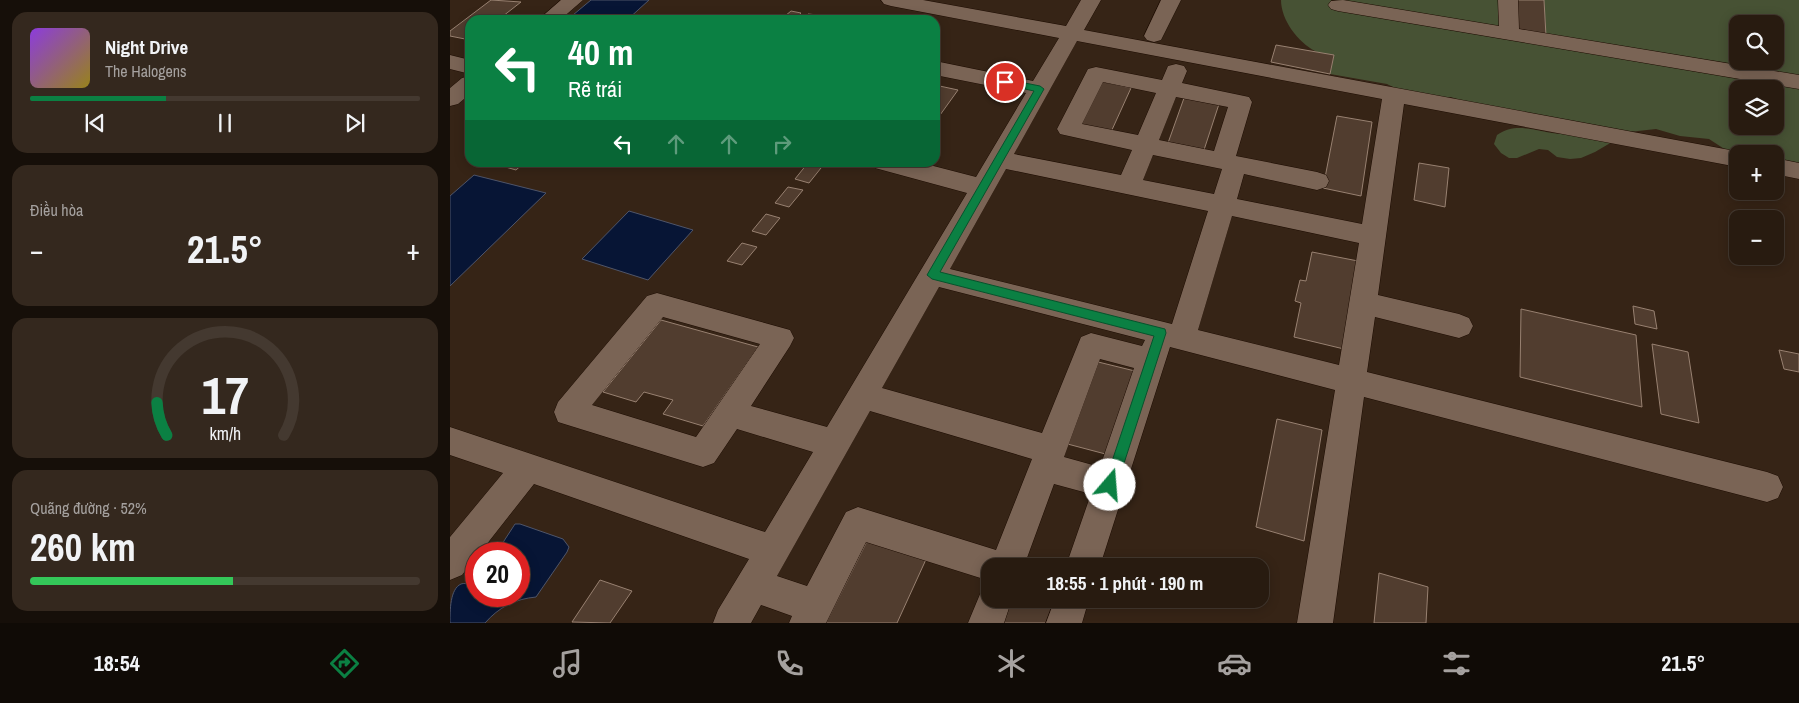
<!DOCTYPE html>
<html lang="vi">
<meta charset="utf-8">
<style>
:root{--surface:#281b10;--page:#34281e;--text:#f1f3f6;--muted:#a5a19f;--line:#443930;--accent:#0b8043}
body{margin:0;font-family:"Archivo Narrow",sans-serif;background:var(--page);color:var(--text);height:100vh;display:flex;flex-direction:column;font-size:19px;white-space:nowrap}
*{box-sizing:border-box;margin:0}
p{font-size:16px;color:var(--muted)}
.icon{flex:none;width:28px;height:28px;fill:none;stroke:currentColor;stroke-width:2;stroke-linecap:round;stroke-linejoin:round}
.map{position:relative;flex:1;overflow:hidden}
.sheet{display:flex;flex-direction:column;gap:12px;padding:12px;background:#160f09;width:450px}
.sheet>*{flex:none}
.guide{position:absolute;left:15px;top:15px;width:475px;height:152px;border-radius:15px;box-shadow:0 2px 12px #0003,0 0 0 1px var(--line);background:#0b8043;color:#fff;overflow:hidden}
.buttons{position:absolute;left:1279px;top:15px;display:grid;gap:10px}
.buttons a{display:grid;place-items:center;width:55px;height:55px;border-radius:10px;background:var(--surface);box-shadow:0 2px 12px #0003,0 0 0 1px var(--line);font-size:25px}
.speed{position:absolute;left:15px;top:542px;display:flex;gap:10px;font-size:25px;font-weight:700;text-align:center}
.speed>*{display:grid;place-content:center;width:65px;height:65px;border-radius:50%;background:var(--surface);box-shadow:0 2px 12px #0003,0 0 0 1px var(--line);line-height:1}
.speed .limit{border:8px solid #d22;background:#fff;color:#111}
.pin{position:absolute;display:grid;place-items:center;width:42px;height:42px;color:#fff;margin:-21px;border:2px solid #fff;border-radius:50%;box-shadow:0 1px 5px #0007}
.me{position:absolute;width:55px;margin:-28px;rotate:18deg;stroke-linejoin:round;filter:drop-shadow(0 0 4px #0008)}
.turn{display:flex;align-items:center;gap:18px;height:105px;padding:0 20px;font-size:22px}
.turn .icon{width:65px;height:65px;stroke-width:2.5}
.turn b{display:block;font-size:35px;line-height:42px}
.lanes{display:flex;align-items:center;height:48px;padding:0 20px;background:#0003;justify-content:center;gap:25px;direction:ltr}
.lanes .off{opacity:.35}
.big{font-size:38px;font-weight:700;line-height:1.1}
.sheet .card{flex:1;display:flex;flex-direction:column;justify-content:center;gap:8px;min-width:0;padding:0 18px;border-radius:15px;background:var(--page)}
.sheet .dial{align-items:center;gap:0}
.dial svg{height:130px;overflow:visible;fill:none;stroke:var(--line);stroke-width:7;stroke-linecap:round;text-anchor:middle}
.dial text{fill:var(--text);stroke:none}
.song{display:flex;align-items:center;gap:15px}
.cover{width:60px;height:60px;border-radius:8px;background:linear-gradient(135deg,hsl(270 70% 55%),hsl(50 70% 35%))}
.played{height:5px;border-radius:2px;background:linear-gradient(90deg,var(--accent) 35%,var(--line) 35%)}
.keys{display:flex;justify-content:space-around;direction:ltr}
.heat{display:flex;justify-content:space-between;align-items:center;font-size:28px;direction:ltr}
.charge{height:8px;border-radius:4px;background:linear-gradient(90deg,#34c759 52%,var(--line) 0)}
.trip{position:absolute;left:531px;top:558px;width:288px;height:50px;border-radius:15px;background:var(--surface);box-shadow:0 2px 12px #0003,0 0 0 1px var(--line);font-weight:700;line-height:50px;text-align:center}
.tabs{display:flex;height:80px;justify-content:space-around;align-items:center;background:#100b06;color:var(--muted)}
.tabs .icon{width:35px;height:35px}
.tabs .active{color:var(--accent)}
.tabs b{font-size:22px;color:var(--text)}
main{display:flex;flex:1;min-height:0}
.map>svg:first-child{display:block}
.green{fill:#475234;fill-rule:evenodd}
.water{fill:#071535;stroke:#4f5569}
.building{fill:#513d2f;stroke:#988171}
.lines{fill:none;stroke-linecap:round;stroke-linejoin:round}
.minor-casing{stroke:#1d0c02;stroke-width:1}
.minor{fill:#7a6455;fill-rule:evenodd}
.route{fill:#0b8043;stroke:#07532c}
</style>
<main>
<section class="sheet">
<div class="card">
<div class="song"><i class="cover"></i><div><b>Night Drive</b><p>The Halogens</p></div></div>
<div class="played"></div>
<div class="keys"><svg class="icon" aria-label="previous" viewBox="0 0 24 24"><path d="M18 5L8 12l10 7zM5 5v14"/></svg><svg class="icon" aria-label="pause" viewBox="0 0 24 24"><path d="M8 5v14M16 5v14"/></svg><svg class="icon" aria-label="next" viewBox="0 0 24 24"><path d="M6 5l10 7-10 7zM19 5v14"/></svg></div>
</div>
<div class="card"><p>Điều hòa</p>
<div class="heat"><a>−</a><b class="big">21.5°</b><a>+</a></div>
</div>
<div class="card dial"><svg viewBox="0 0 100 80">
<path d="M14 69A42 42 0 1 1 86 69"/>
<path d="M14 69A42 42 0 0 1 8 49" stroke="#0b8043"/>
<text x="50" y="56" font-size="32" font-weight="700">17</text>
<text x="50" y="72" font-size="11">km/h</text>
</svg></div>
<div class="card"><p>Quãng đường · 52%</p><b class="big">260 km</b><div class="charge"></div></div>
</section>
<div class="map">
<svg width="1349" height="623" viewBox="0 0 1349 623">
<rect width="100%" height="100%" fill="#362416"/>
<path class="green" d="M831 0H1049L1048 16 1050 22 1096 35 1094 0H1349V166L1325 161V154H1288L1276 150 1259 139 1230 136 1206 129 1179 132 1145 152 1131 158 1120 159 1107 157 1098 150 1089 149 1067 158H1059L1051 153 1044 144 1047 135C1068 120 1091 134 1114 134L1106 118 1015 102 1001 97 989 99 949 90 937 84 880 74 884 55C878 54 870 54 865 51 848 42 831 20 831 0ZM1288 24H1325V61H1288ZM1288 89H1325V126H1288Z"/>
<path class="water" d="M141 0H199L177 20H117Z
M24 175 96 193 0 286V196Z
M179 211 243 230 198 280 132 259Z
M65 524H70L113 539 119 547 117 552 86 597C65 599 49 607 35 623H0C0 610 0 589 11 584 17 582 21 586 26 584V596H69V554H49L52 544Z"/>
<path class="building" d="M41 0 71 2 48 20H20V40L0 36V31Z
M1063 0H1094L1096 36 1062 30Z
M341 11 351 13 346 18 335 16Z
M358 14 368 15 364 20 353 19Z
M826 45 884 55 880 74 821 62Z
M650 81 681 88 661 132 628 125Z
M485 85 508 90 485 122Z
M734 98 769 104 754 150 718 143Z
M887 116 922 122 911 196 873 188Z
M38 162H75L66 170Z
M969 163 999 168 995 207 964 200Z
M357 164 371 168 359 183 345 179Z
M338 187 353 190 339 207 325 203Z
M316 214 330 218 316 235 302 231Z
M292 243 307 247 292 265 277 261Z
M862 252 908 261 894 349 844 337 851 303 845 301 850 280 856 281Z
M1183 306 1204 311 1207 329 1185 324Z
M1071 309 1186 335 1192 407 1070 377Z
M211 320 308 347 253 426 213 414 223 400 194 392 186 402 153 392Z
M1202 344 1238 352 1249 423 1211 414Z
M1329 350 1349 354V372L1334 369Z
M640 360 689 372 663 456 610 442Z
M827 419 872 430 854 541 806 527Z
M419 537 478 555 447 623H376Z
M929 573 978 587 976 623H924Z
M150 580 182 591 160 623 122 622Z
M552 599H590L613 606 608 623H543Z"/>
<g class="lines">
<g class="minor-casing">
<path id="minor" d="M111 0H133L110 20H88Z
M431 0H473L616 26 631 0H651L634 30 1296 153 1288 154V167L954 104 928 295 1009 314 1019 318 1023 326 1019 334 1009 338 925 317 917 372 1317 472 1328 476 1333 487 1328 498 1317 502 914 397 883 623H847L885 390 720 347 650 566H616L641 494 604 484 574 566H540V581L416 542 376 623H339L342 616 311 605 301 623H263L268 610 299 559 84 484 29 554H26V557L12 575 0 580V537L53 473 0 455V427L315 532 363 452 287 429 264 463 253 467 108 422 104 412 108 402 197 296 207 293 340 330 344 338 340 346 301 406 377 427 517 193 425 168 421 162H468L526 177 576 93 485 75V61L583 81 609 38 441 6 434 4ZM627 41 932 99 912 224 787 199 794 174 867 190 876 187 879 181 876 175 867 172 786 156 802 102 799 97 732 83 737 71 734 66 726 64 718 66 712 80 646 67 638 69 607 129 610 134 682 150 671 175 564 154ZM653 82 706 93 688 135 632 124ZM726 97 778 107 764 151 709 140ZM703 155 772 169 764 194 693 180ZM556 169 758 211 722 324 500 269ZM782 216 909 243 889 365 748 330ZM489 287 695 340 692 346 641 333 631 337 592 433 432 388ZM213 317 310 344 246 437 142 405ZM650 359 684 368 650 467 614 457ZM420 411 582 459 546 550 408 507 396 512 357 586 327 576Z
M711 0H731L711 40 704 42 697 40 694 36Z
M893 0 1049 26 1048 0H1068L1069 29 1349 75V89L888 11 881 9 878 5 881 1Z
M0 55 20 60V74L0 69Z
M20 76V94L8 104 0 106V88L12 78Z
M1325 158 1349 163V179L1325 174Z
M540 584V599H562L554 623H518L533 587Z
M605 599H639L632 623H596Z"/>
</g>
<use href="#minor" class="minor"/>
</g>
<path class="route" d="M555 79 590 86 594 89 490 272 715 329 716 333 667 485 665 489 660 491 656 489 654 485 704 336 482 279 477 275 584 91 552 84 550 82Z"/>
</svg>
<div class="buttons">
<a><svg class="icon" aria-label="search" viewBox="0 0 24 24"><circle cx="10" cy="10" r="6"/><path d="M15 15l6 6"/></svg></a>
<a><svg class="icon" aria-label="layers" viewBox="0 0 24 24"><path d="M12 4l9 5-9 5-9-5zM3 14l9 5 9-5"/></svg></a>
<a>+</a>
<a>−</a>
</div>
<div class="speed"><div class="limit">20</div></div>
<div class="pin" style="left:555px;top:82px;background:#d93025"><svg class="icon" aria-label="arrive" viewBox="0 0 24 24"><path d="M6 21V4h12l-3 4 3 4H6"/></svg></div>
<svg class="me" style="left:660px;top:485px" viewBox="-20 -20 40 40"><circle r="19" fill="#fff"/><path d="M0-13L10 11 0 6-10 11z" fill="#0b8043"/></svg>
<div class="trip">18:55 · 1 phút · 190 m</div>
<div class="guide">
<div class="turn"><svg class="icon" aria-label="left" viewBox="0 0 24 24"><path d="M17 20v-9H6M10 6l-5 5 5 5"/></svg><div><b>40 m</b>Rẽ trái</div></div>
<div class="lanes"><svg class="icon" aria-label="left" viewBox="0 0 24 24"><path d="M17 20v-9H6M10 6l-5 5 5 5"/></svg><svg class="icon off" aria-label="ahead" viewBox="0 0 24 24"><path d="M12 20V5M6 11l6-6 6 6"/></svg><svg class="icon off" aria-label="ahead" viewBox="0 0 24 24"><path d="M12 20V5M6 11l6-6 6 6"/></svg><svg class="icon off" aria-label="right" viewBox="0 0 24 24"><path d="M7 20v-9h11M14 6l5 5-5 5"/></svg></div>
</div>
</div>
</main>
<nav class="tabs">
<b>18:54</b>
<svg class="icon active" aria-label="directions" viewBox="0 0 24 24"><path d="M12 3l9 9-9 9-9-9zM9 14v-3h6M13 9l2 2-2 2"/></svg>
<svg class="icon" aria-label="music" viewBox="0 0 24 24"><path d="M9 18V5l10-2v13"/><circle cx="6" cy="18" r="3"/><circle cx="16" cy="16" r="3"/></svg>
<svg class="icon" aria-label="phone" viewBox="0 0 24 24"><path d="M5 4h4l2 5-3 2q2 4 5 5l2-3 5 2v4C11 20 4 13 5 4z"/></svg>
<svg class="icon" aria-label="climate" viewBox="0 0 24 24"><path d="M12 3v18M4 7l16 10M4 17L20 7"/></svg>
<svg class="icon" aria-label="car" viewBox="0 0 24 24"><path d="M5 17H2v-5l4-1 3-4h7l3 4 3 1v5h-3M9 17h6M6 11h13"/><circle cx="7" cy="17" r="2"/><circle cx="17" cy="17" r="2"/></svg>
<svg class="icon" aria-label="filters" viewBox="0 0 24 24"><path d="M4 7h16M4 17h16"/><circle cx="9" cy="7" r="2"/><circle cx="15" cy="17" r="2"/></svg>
<b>21.5°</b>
</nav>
